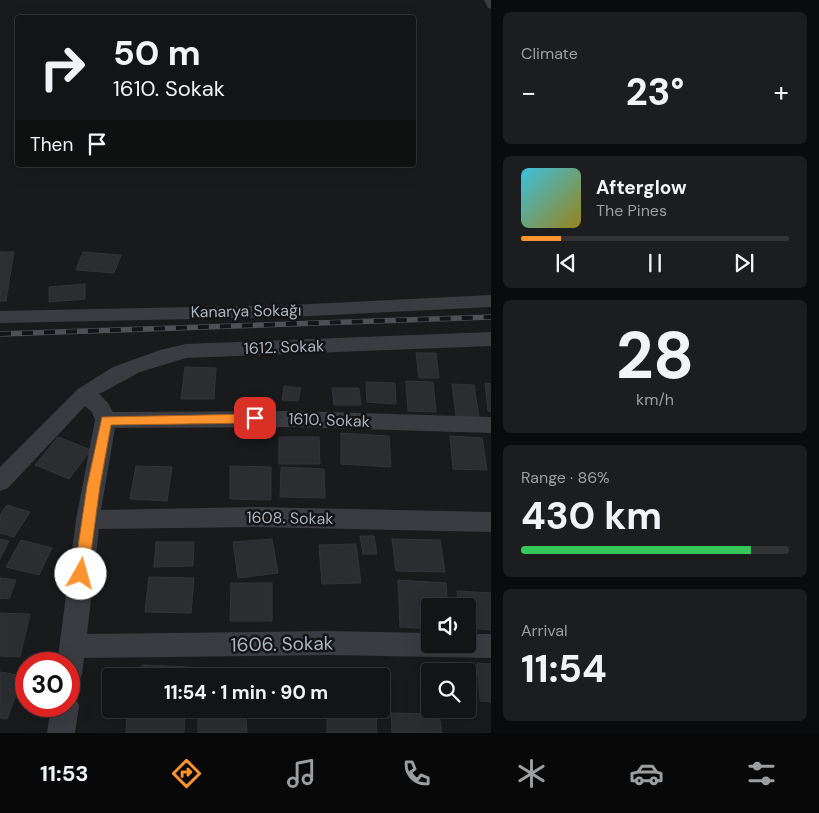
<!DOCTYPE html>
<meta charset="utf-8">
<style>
:root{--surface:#131415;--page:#1c1d1e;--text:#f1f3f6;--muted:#9d9ea0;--line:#323334;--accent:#ff942e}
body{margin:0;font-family:"DM Sans",sans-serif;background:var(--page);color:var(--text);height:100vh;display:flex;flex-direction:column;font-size:19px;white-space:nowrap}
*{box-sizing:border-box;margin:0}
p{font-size:16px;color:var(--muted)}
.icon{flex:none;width:28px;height:28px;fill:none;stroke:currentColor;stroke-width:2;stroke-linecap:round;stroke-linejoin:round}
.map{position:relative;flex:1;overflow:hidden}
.side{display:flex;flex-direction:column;gap:12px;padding:12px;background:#0a0b0c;width:328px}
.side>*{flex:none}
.top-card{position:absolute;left:15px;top:15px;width:401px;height:152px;border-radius:5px;box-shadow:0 5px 20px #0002,0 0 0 1px var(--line);background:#131415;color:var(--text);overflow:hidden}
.tools{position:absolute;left:421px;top:598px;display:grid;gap:10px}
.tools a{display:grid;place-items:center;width:55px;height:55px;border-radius:5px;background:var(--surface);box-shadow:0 5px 20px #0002,0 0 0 1px var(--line);font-size:25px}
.speed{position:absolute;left:15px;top:652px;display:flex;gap:10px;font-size:25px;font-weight:700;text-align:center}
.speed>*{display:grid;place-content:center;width:65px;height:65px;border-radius:50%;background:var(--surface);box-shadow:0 5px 20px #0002,0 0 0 1px var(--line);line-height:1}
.speed .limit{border:8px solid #d22;background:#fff;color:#111}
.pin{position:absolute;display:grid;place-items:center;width:42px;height:42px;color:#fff;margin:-21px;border-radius:10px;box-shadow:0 2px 8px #0006}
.me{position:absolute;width:55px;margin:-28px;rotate:7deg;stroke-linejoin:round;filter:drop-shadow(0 0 4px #0008)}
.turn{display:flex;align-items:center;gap:18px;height:105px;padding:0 15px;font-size:22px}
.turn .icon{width:65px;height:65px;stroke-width:2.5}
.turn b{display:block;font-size:35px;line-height:42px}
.then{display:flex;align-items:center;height:48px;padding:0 15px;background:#0003;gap:10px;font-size:19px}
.big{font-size:38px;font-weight:700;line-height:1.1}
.side .card{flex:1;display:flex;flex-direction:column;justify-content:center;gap:8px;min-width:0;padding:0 18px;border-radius:8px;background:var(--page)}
.side .dial{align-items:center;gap:0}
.dial b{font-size:65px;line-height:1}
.song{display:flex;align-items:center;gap:15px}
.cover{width:60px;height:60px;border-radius:8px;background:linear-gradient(135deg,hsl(190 70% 55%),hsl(50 70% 35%))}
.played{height:5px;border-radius:2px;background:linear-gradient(90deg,var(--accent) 15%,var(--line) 15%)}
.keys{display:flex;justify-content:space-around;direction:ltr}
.heat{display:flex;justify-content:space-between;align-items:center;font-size:28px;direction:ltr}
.charge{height:8px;border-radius:4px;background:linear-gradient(90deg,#34c759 86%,var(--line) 0)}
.trip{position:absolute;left:102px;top:668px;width:288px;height:50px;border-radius:5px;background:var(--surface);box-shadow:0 5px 20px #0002,0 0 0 1px var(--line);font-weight:700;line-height:50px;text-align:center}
.dock{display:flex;height:80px;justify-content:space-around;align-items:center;background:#080808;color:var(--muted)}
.dock .icon{width:35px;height:35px}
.dock .current{color:var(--accent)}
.dock b{font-size:22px;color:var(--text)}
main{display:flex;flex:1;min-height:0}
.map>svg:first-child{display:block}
.building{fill:#2c2d30;stroke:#333438}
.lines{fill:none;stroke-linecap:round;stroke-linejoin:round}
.street{fill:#3a3c41;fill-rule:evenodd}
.rail-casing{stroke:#4d5156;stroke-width:5.5}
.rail{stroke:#141417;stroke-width:4;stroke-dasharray:11;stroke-linecap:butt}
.route{fill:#ff942e;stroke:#a6601e}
.labels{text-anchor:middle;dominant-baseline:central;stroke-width:5;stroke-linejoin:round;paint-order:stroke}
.street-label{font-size:16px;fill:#abb3bc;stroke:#141417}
.near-street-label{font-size:19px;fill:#abb3bc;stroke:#141417}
</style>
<main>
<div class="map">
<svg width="492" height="733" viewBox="0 0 492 733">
<rect width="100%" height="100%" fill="#191a1c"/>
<path class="building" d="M0 252H14L6 301H0Z
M83 252 121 255 114 273 76 270Z
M85 284V299L49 302V287Z
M416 353H436L439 378H419Z
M185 367 216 368 214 399H181Z
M406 381 433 382 436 412 408 411Z
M366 382 395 383 396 404 367 402Z
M485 383 492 384V412L488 411Z
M452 384 474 385 479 417 456 416Z
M284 386 301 388 298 401 282 400Z
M332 388H359L361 405H334Z
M341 433 389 436 391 467 341 464Z
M450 436 482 438 487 470 453 469Z
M58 437 91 450 69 479 35 465Z
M279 437H319L320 464H279Z
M136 466 172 467 167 501 130 499Z
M230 466 271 467V500L230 499Z
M281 467 324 469 325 498 280 497Z
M7 505 30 512 14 537 0 533V515Z
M360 536H374L377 554H363Z
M0 539 9 541 0 559Z
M272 539 278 573 238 578 233 542Z
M392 539 440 540 445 572 396 571Z
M21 540 52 548 39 575 6 567Z
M156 542H194L193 566 154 567Z
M356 544 361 583 322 584 319 545Z
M149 577 194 578 191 613 145 612Z
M0 578 16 580 9 599 0 598Z
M398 580 446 583 448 606H430V629L400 627Z
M231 583H272V621H230Z
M457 591 492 593V630L468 628V606H458Z
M0 613 30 614 20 657 0 656Z
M477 663 492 664V702L480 701Z
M142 665 189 667 188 676H141Z
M0 672 23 676 7 719 0 718Z
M302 674 336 675V676H302Z
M185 710 184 733H126L127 711Z
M327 710 376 713 377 733H327Z
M391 713 439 714 442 733H392Z
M246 715 247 733H198V716Z"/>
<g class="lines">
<path class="street" d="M484 0H492V9L488 8Z
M492 295V307L290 317 0 323V311L290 305Z
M492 332V346L186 358 140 372 103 392 99 394 108 403 113 412 294 411 492 417V433L294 427 115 428 101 510 256 507 492 512V532L256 527 99 529 87 634 327 631 430 633V644H468V634H492V658L327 655 84 658 82 674 78 683 69 686V664H57L76 520 95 420 92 412 85 406 8 488 0 491V467L78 389 113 367 160 350 186 344Z
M69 694 75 697 79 706 75 733H47L51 706H69Z"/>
<g class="rail-casing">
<path id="rail" d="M0 334 492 317"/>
</g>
<use href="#rail" class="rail"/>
</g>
<path class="route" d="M255 414 261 418 255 423 111 425 100 486 88 574 86 578 81 580 76 578 74 574 87 486 102 417Z"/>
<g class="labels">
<g class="street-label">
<text transform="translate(246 311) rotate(-1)">Kanarya Sokağı</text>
<text transform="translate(284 347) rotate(-2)">1612. Sokak</text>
<text transform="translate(329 420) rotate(2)">1610. Sokak</text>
<text transform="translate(290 518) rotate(1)">1608. Sokak</text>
</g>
<g class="near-street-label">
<text transform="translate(282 644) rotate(-1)">1606. Sokak</text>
</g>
</g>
</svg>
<div class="tools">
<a><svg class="icon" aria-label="sound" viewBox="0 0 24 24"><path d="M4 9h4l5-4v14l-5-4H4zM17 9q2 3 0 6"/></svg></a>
<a><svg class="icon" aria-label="search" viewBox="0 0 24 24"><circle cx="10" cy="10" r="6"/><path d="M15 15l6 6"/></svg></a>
</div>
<div class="speed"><div class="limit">30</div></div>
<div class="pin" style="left:255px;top:418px;background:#d93025"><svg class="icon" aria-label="arrive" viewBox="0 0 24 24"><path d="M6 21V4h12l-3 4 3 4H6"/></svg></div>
<svg class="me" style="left:81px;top:574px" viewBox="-20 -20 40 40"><circle r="19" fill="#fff"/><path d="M0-13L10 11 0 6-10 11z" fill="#ff942e"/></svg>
<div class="trip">11:54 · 1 min · 90 m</div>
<div class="top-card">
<div class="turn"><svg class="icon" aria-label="right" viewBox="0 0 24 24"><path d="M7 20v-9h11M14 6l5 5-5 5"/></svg><div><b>50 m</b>1610. Sokak</div></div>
<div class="then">Then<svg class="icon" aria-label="arrive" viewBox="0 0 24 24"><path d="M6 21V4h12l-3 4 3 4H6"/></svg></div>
</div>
</div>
<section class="side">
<div class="card"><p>Climate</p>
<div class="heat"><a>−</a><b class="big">23°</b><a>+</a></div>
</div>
<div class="card">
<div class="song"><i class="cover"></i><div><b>Afterglow</b><p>The Pines</p></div></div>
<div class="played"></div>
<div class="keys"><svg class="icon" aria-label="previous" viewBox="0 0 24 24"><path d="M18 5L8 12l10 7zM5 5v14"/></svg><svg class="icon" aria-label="pause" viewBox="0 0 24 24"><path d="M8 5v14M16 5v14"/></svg><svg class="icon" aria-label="next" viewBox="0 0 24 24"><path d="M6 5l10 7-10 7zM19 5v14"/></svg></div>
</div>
<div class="card dial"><b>28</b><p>km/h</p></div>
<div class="card"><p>Range · 86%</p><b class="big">430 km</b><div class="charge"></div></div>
<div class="card"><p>Arrival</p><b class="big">11:54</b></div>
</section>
</main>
<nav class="dock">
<b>11:53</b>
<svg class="icon current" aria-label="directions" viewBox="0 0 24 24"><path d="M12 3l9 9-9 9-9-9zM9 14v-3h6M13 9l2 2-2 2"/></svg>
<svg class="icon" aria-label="music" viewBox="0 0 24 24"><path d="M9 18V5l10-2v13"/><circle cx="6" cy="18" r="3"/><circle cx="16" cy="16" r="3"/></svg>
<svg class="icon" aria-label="phone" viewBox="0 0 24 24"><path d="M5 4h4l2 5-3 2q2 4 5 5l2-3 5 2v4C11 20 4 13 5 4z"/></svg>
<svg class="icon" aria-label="climate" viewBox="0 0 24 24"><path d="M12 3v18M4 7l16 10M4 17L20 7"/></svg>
<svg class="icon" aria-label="car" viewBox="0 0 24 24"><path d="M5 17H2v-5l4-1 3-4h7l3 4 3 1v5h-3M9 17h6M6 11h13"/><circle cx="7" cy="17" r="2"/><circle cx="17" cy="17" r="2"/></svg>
<svg class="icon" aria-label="filters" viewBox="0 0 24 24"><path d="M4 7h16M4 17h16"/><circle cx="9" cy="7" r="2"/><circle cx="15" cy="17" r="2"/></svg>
</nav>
